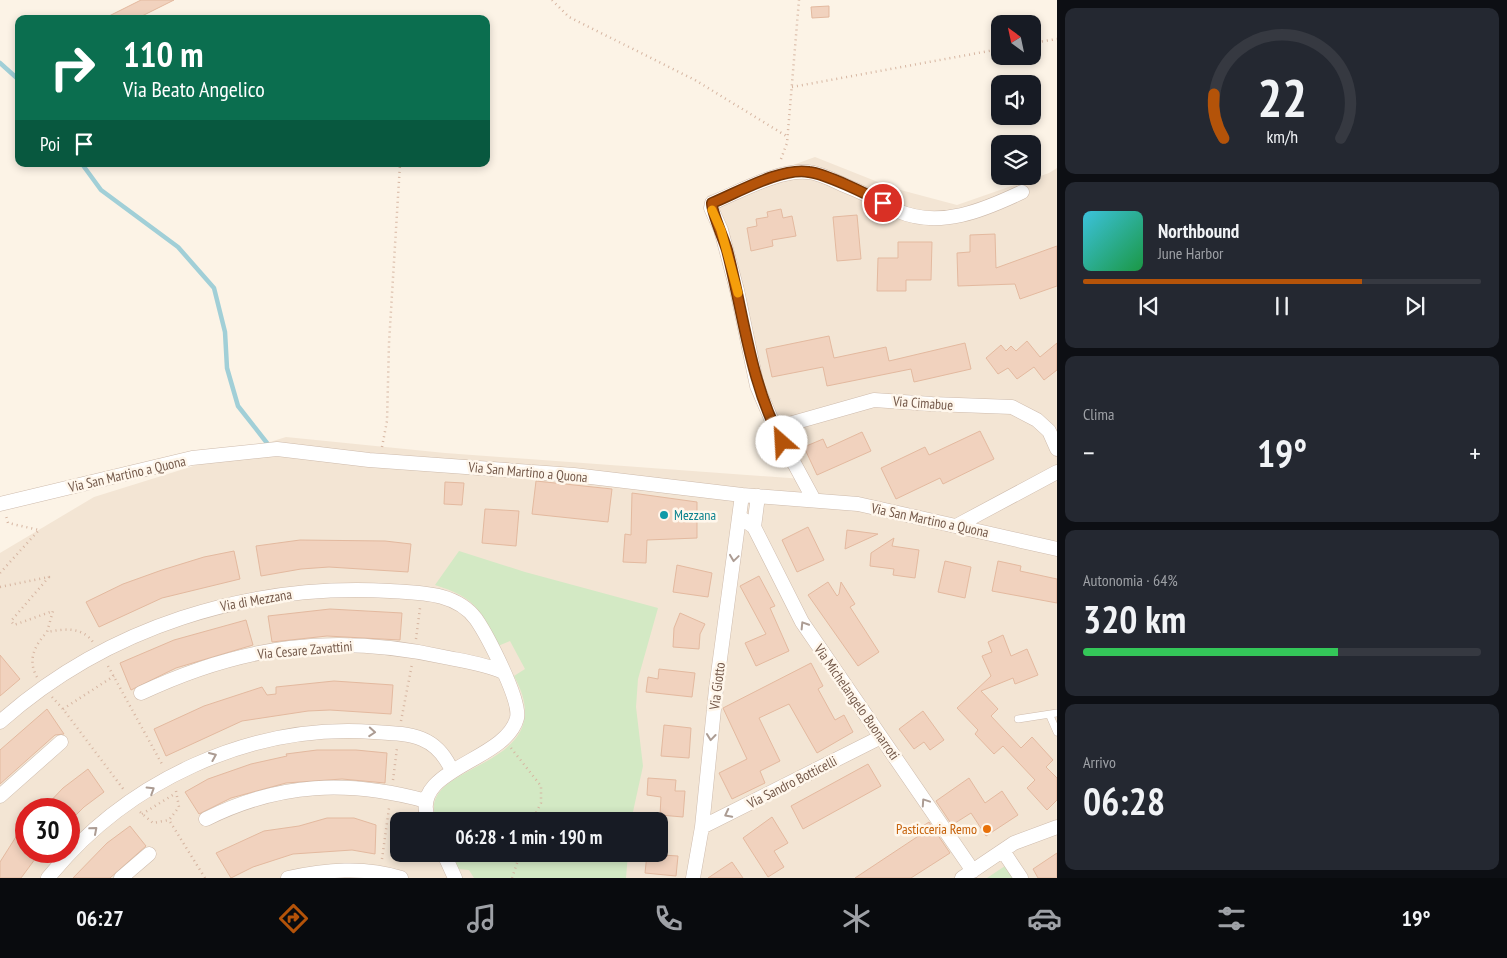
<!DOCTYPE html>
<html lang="it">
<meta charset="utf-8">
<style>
:root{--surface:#171b24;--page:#242831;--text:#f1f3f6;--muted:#9ea1a6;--line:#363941;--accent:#b45309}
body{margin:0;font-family:"PT Sans Narrow",sans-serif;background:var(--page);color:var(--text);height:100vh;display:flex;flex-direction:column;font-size:19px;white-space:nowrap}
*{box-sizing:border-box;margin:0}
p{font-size:16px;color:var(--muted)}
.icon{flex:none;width:28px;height:28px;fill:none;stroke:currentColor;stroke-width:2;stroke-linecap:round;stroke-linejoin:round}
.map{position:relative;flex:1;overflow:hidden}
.drawer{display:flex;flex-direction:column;gap:8px;padding:8px;background:#0d0f14;width:450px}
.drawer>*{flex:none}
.guide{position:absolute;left:15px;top:15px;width:475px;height:152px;border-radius:10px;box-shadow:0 2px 8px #0003;background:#0b6e4f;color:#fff;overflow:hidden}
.needle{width:32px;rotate:327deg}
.fabs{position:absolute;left:991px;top:15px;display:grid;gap:10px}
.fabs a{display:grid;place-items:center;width:50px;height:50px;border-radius:10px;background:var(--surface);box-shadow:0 2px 8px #0003;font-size:25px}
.speed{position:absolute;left:15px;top:798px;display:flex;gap:10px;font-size:25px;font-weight:700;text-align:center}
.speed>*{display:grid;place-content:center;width:65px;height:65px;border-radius:50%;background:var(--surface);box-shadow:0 2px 8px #0003;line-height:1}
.speed .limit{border:8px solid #d22;background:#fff;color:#111}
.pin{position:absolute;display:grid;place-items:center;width:42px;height:42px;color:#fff;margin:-21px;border:2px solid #fff;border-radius:50%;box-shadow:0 1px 5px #0007}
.me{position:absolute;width:55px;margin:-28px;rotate:334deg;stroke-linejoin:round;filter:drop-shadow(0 0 4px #0008)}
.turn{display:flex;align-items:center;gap:18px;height:105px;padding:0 25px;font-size:22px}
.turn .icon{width:65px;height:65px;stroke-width:2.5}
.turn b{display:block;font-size:35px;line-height:42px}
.then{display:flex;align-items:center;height:48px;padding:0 25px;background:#0003;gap:10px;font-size:19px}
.big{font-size:38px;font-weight:600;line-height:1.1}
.drawer .tile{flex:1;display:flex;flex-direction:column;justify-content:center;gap:8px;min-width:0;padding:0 18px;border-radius:10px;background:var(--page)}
.drawer .dial{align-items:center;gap:0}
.dial svg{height:130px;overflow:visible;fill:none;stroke:var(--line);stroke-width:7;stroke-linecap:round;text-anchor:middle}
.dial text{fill:var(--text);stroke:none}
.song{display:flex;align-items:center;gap:15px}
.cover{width:60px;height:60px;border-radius:8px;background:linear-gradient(135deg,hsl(190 70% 55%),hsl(140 70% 35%))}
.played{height:5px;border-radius:2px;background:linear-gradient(90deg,var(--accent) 70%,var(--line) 70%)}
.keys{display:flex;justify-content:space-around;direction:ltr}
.heat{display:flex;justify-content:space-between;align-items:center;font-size:28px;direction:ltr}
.charge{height:8px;border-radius:4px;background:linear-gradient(90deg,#34c759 64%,var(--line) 0)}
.trip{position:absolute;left:390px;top:812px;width:278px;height:50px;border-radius:10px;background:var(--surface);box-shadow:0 2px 8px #0003;font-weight:600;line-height:50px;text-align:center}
.dock{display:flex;height:80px;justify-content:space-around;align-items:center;background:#090b0e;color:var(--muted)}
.dock .icon{width:35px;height:35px}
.dock .current{color:var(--accent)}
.dock b{font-size:22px;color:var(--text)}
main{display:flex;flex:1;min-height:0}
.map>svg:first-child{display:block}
.residential{fill:#f3e5d4;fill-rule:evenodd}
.green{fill:#d3e9c4}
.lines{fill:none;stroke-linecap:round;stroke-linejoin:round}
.stream{stroke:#a1cfd7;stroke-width:4.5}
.building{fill:#f1d2be;stroke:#e3b99f}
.service-casing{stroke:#cebbac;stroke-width:8}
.minor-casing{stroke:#cebbac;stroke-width:15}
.path{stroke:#d6b5a1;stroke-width:2.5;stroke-dasharray:1 4;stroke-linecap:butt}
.service{stroke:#fff;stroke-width:7}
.minor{stroke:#fff;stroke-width:14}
.oneway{stroke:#ac9c93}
.route-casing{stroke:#753606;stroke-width:12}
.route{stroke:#b45309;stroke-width:9}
.slow{stroke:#f59e0b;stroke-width:9}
.culture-dot{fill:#0f9aa8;stroke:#fff7ec;stroke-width:2}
.food-dot{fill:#e8710a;stroke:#fff7ec;stroke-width:2}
.labels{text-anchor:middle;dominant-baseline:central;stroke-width:5;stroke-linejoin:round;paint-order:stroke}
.street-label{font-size:14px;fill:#755a4b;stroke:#fff7ec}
.culture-label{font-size:14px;fill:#0d838f;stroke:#fff7ec;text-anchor:start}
.food-label{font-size:14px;fill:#c56008;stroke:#fff7ec;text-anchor:end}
</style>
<main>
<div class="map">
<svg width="1057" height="878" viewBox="0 0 1057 878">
<rect width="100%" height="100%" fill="#fcf3e6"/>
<path class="residential" d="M815 157 893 188 957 205 1049 173 1057 168V878H0V553L94 497 286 437 445 453 803 479 747 367 707 196ZM26 809H69V851H26ZM399 821H659V854H399Z"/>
<path class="green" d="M459 551 525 572 658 608 638 679 636 707 643 766 631 821H437C410 760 567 773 514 676L525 669 510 641 498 646C480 609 476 598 435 585Z
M452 854H628L626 878H474L469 870 458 869Z
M1005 866 1013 878H987Z"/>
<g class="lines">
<path class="stream" d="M0 63 19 80
M82 164 101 190 178 247 214 288 225 332 227 368 238 406 267 443"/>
</g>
<path class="building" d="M141 0H174L136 19H103Z
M829 6V17L812 18 811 7Z
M781 209 783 218 792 216 796 236 772 240 773 246 751 251 747 228 757 226 756 219 768 217 767 212Z
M857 215 861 259 837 261 833 217Z
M995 234 996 268 1057 246V286L1020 299 1015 284 958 286 957 253 970 252V235Z
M898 242H932L931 280H906V291H877L878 258H898Z
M829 336 834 358 886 347 889 361 965 343 971 369 914 382 911 369 827 386 823 367 772 377 766 349Z
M1027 341 1040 357 1057 343V370L1044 380 1034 367 1017 379 1008 368 998 374 986 358 1001 345 1006 351 1011 346 1016 351Z
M980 431 994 459 943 484 940 478 896 499 881 468 925 447 929 455Z
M862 432 871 451 817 475 804 447 823 439 827 448Z
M536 481 612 489 608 522 532 514Z
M445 482 464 483 462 505 444 504Z
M632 493 697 502V538L647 540 646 563 623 562 625 534 631 535Z
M485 509 519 511 516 546 482 543Z
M808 527 824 560 797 572 782 540Z
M847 530 878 534 845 549Z
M894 538 892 546 919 550 915 578 893 575 894 569 870 566 871 553Z
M300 540 385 541 411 544 408 572 329 567 301 569 261 576 256 546Z
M234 551 240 579 162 598 99 627 86 602 123 584 162 570 204 557Z
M945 561 971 567 965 598 938 592Z
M998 561 1021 566 1020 571 1057 579V603L992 591Z
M677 565 712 573 708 597 673 592Z
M759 576 775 606 770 608 789 651 756 666 745 643 766 634 740 586Z
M828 582 837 596 839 594 841 582 855 604 850 607 879 652 858 666 808 595Z
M330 609 402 613 400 640 327 636 272 642 268 616Z
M680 613 705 624 700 634 699 649 673 647 674 628Z
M246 620 253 645 176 668 131 690 120 663 174 640Z
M1003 635 1011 656 1027 649 1038 675 1015 684 1013 678 981 691 998 709 991 716 1021 748 1032 737 1053 760 1046 767 1057 778V800L1047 810 1027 788 1035 780 1003 746 994 754 975 734 978 730 957 708 991 676 982 656 992 652 988 642Z
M0 655 20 679 0 696Z
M811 663 823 686 818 689 835 720 844 715 853 732 817 753 789 704 759 718 780 761 760 771 765 783 732 799 719 773 747 759 723 708Z
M659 669 695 673 692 697 646 692 648 677 658 679Z
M334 681 393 685 391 714 330 710 308 711 242 721 166 756 154 729 204 706 262 687 267 695 276 694V687Z
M47 709 64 734 55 735 0 784V750Z
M923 711 944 740 930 750 924 742 914 749 899 729Z
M664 725 691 728 689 758 661 756Z
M317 750H356L387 753 385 783 342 779 286 783 231 798 199 814 185 792 208 779 251 764 287 756 286 754Z
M868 764 881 786 803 829 791 806Z
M88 769 104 792 84 807 69 822V809H43L63 788Z
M648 778 676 780 675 791H685L683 817 660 815 661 797 647 795Z
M969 778 985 803 1002 791 1018 815 986 836 971 813 952 825 936 801Z
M772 817 788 843 774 851 784 867 768 877 743 838Z
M327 818H354L376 825 375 854 352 850 293 854 253 867 231 878 216 853 264 831 299 826Z
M26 821V851H41L21 878H0V862Z
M929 822 950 853 911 878H855L926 831 923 826Z
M130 826 146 846 110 878H73L107 843Z
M1057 853V878H1038L1033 869Z
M647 854 678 856 676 876 645 873Z
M732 862 743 878H708Z"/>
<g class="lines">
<g class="service-casing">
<path id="service" d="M1050 716 1057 732
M1018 719 1057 713"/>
</g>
<g class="minor-casing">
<path id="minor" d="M775 428 874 400 932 404 1012 407 1037 420 1049 431 1057 449
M814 500 775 428 757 386 737 290 721 230 711 208 712 203C739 192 779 169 808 172 822 173 838 183 851 188 867 194 882 204 898 211 940 229 984 210 1022 192
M0 504 192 458 277 449 369 460 574 475 742 495 858 504 1057 549
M740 517 754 527 802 622 973 871
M958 525 1057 472
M754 527 758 496
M141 693C243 645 334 633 444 657 463 661 485 664 503 672
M0 722C107 627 248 583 390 591 420 593 456 592 476 619 487 635 521 700 517 718 506 762 406 769 429 821
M0 796 61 742
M206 819C280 782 349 780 426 801
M702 827 881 737
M1003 851 1021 878
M444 854 455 878
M48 878C126 781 250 723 374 732 410 734 436 734 452 771
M121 878 149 854
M288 878C325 870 364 866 401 878
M693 878 702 827 716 689 742 495
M962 878 1014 843 1057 827"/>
</g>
<path class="path" d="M552 0 569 17 695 80 788 137
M1032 43 1057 39
M792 87 1000 49
M781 159 787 143 799 0
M382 447 387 421 389 343 400 164
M0 573 39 530 8 523 6 516
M0 587 49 577 11 621 14 625 53 611 47 632C64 629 81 626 93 642
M416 639 420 608
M108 666 163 766
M37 677C27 660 35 645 47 632
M52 697 63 709 124 790
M63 709 114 676
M401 721 412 664
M511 748 541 786V803L532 821
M393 780 397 748
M176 791 179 807 169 820 205 878
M140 812 153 823 169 820
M142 814 176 793
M382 859 389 808
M512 878 520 854"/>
<use href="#service" class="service"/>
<use href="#minor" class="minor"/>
</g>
<defs><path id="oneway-chevron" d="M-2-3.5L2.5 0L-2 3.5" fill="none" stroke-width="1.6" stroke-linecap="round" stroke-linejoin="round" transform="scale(1.25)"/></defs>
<g class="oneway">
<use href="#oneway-chevron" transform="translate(734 558) rotate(98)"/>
<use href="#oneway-chevron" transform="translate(804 625) rotate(-122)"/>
<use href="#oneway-chevron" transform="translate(372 732) rotate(4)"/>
<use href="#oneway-chevron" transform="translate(711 737) rotate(96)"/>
<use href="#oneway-chevron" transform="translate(213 756) rotate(-23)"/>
<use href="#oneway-chevron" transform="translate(151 790) rotate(-32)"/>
<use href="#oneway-chevron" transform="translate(925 802) rotate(-124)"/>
<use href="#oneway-chevron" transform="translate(728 814) rotate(153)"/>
<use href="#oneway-chevron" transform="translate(94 830) rotate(-41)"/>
</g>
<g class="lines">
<g class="route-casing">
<path id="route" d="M782 442C750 383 744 315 727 250 724 239 711 211 712 203 737 193 781 167 809 172 826 174 867 194 883 203"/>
</g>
<use href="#route" class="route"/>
<path class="slow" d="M712 210 721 230 738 293"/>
</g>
<circle class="culture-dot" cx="664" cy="515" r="5"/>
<circle class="food-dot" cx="987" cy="829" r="5"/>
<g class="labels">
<g class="street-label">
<text transform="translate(923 403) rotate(4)">Via Cimabue</text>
<text transform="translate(528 472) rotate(5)">Via San Martino a Quona</text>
<text transform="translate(127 474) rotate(-13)">Via San Martino a Quona</text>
<text transform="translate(930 520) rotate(12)">Via San Martino a Quona</text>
<text transform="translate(256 600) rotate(-10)">Via di Mezzana</text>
<text transform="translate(305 650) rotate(-5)">Via Cesare Zavattini</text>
<text transform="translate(717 686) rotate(-83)">Via Giotto</text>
<text transform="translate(857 702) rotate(55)">Via Michelangelo Buonarroti</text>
<text transform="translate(792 782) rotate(-27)">Via Sandro Botticelli</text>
</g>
<g class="culture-label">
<text x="674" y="515">Mezzana</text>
</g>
<g class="food-label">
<text x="977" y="829">Pasticceria Remo</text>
</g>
</g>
</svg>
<div class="fabs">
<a><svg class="needle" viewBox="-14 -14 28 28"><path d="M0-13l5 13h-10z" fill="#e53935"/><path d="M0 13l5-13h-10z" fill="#9ea1a6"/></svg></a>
<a><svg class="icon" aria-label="sound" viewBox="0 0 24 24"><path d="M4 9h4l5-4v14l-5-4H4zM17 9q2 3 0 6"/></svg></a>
<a><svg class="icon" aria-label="layers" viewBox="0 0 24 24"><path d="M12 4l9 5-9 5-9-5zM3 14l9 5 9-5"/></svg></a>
</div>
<div class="speed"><div class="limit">30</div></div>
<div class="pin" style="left:883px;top:203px;background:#d93025"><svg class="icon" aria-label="arrive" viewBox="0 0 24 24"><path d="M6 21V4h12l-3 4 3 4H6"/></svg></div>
<svg class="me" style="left:782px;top:442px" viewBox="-20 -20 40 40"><circle r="19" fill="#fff"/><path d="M0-13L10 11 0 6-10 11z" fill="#b45309"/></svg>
<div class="trip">06:28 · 1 min · 190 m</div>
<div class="guide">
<div class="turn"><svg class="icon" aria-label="right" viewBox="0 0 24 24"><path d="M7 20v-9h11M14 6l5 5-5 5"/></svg><div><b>110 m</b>Via Beato Angelico</div></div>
<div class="then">Poi<svg class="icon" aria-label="arrive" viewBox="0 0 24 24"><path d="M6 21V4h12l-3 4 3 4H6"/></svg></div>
</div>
</div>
<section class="drawer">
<div class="tile dial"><svg viewBox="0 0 100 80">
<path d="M14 69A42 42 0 1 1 86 69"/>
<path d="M14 69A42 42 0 0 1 8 42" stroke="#b45309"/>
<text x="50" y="56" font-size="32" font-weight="700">22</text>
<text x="50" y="72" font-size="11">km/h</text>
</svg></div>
<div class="tile">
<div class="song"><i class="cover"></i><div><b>Northbound</b><p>June Harbor</p></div></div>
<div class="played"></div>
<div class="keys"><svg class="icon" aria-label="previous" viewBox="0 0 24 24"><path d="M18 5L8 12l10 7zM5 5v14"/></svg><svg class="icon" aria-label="pause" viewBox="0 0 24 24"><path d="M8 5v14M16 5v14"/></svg><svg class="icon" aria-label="next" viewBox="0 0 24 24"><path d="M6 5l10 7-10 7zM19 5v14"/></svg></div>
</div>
<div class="tile"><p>Clima</p>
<div class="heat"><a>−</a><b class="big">19°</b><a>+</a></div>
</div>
<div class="tile"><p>Autonomia · 64%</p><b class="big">320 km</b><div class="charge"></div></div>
<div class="tile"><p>Arrivo</p><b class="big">06:28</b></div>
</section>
</main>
<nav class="dock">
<b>06:27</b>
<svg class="icon current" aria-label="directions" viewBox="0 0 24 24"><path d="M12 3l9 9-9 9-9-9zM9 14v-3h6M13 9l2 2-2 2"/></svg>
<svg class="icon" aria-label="music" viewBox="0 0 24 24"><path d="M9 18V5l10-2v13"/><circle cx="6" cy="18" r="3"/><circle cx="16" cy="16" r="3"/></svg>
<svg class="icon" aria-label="phone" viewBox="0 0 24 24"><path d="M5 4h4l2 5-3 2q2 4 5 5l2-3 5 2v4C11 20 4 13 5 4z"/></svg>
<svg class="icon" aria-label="climate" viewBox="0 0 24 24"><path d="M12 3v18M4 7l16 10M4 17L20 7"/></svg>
<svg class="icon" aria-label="car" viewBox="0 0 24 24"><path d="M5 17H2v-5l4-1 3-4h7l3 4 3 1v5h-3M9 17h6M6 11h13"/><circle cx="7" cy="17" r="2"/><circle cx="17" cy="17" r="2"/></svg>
<svg class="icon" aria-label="filters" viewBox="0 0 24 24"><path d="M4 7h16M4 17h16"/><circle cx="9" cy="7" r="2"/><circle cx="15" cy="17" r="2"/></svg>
<b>19°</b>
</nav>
